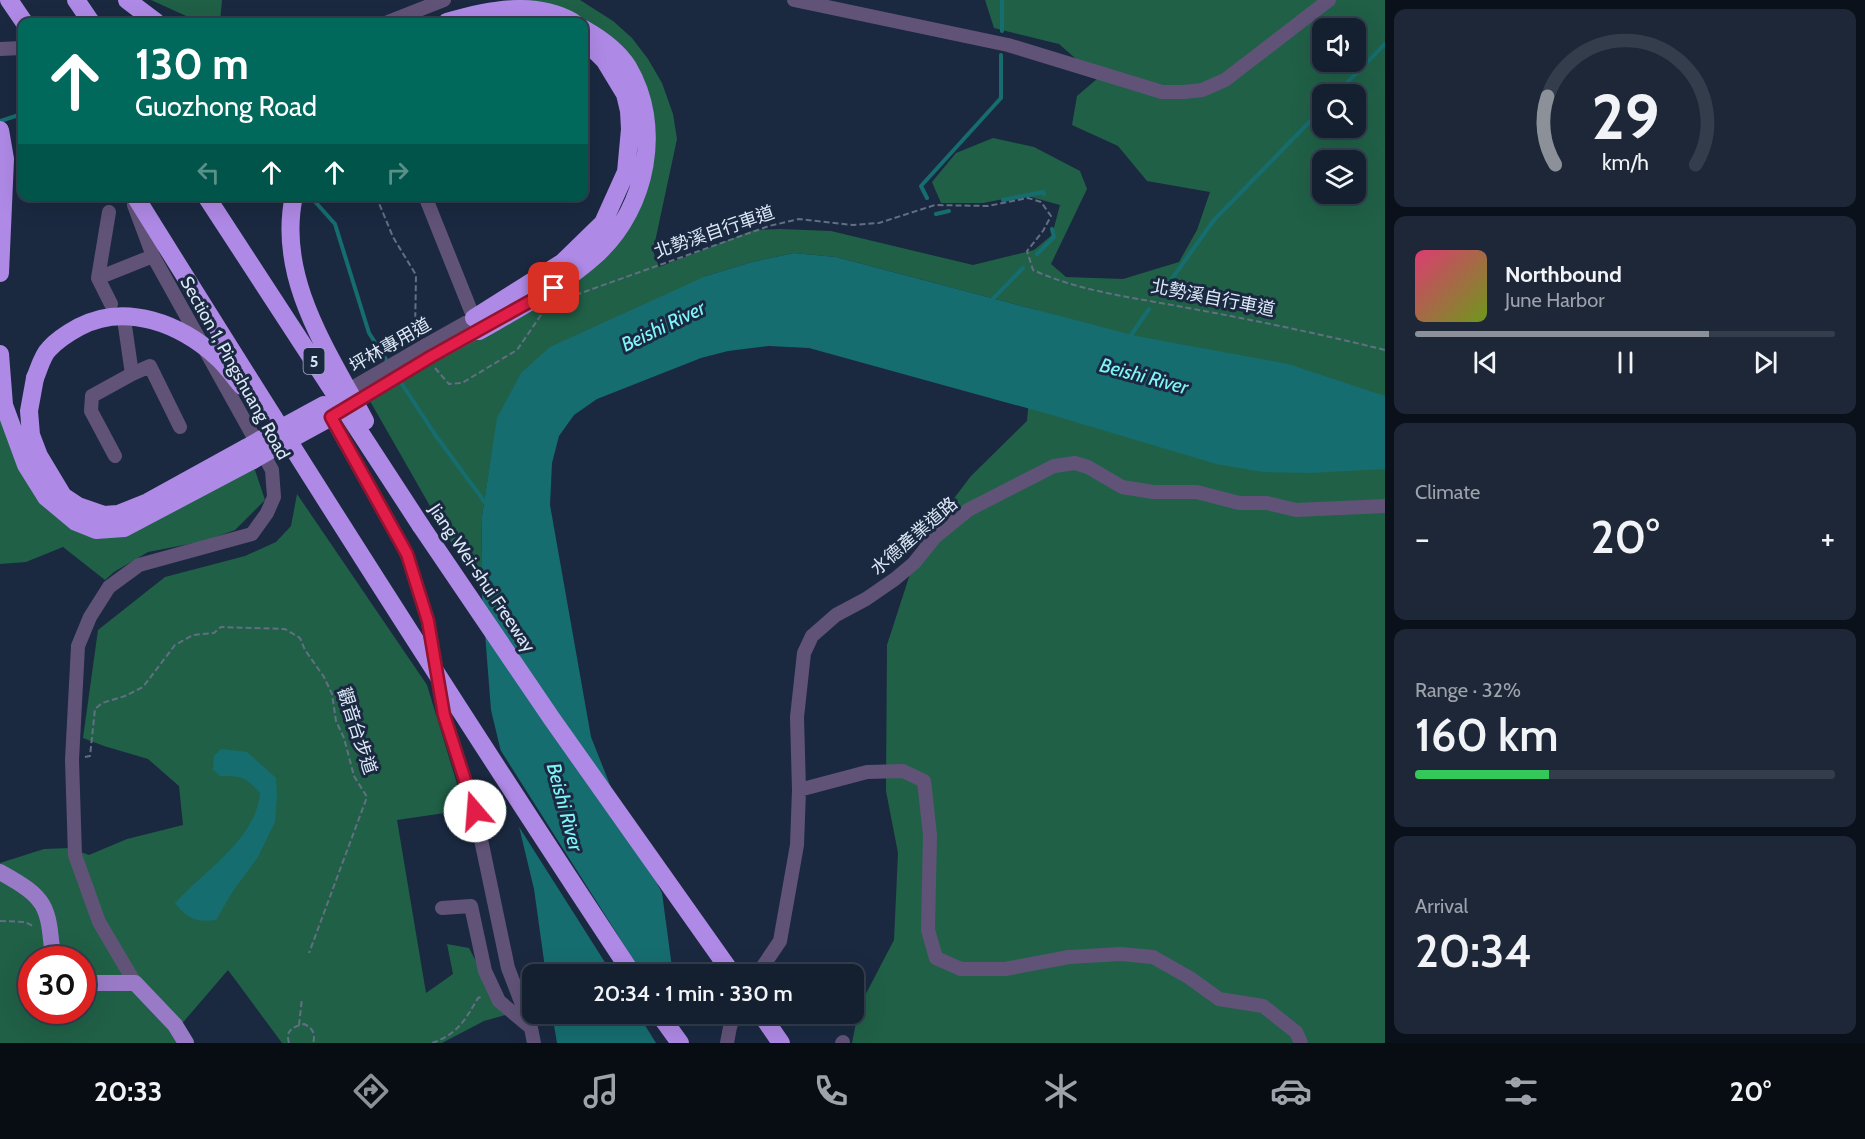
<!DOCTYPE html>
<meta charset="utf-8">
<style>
:root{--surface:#141f30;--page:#1d2738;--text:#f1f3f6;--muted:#9da2ab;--line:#333d4c;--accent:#8c9099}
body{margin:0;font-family:Cabin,"Noto Sans TC",sans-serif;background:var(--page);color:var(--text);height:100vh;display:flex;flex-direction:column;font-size:22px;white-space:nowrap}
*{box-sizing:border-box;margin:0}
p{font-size:20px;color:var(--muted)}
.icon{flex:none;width:33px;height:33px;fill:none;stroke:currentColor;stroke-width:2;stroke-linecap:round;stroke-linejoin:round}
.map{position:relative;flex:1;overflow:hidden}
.sheet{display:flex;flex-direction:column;gap:9px;padding:9px;background:#0b111a;width:480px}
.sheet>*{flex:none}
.hud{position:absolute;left:18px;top:18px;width:570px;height:183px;border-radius:12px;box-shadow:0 6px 24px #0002,0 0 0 2px var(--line);background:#00695c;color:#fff;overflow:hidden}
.fabs{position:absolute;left:1312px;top:18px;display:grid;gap:12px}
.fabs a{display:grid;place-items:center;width:54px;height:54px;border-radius:12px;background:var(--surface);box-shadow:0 6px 24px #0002,0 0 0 2px var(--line);font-size:30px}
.speed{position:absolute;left:18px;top:946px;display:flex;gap:12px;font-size:30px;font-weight:700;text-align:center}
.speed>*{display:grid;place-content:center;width:78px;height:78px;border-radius:50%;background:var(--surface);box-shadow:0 6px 24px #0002,0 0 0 2px var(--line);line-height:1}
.speed .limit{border:9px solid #d22;background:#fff;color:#111}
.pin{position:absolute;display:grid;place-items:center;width:51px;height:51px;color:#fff;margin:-26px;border-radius:12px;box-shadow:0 3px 9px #0006}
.me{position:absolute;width:66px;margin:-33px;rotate:342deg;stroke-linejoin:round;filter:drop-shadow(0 0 4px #0008)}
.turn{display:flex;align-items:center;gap:21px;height:126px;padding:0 18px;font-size:27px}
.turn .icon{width:78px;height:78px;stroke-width:2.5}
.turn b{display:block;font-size:42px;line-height:51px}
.lanes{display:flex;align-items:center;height:57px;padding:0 18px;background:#0003;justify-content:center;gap:30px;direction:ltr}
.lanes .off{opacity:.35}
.big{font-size:45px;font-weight:600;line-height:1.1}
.sheet .tile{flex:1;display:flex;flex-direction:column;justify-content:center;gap:9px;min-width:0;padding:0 21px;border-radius:12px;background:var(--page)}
.sheet .dial{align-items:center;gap:0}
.dial svg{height:156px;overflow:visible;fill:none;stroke:var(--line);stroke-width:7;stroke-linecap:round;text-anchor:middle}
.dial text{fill:var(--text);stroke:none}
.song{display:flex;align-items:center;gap:18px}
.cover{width:72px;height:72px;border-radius:9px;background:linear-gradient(135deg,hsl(340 70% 55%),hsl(80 70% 35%))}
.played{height:6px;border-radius:3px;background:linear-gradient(90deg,var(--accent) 70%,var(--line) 70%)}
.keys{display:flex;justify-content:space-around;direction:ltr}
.heat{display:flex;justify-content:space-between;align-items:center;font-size:33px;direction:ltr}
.charge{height:9px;border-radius:4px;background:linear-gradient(90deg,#34c759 32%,var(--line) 0)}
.trip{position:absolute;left:522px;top:964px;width:342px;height:60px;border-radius:12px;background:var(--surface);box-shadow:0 6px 24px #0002,0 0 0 2px var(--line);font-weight:600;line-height:60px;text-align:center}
.tabs{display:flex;height:96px;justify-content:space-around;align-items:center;background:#080c13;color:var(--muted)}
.tabs .icon{width:42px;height:42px}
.tabs .current{color:var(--accent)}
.tabs b{font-size:27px;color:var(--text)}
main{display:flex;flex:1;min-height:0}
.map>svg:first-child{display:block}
.forest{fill:#206047;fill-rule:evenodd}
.water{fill:#166d6f}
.pier{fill:#1a2940}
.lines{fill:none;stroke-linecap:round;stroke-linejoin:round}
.stream{stroke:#166d6f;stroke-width:4}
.path{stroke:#626f83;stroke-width:2;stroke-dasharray:6 3;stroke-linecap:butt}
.minor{stroke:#615378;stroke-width:14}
.major{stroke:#997ac7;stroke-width:16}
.highway{stroke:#af89e6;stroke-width:18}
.minor-bridge{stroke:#615378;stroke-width:14}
.highway-bridge{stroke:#af89e6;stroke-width:18}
.route-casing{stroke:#92132f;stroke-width:15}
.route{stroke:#e11d48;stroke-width:10}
.labels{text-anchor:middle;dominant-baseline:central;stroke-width:6;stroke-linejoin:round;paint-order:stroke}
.shield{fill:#1a2940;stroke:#a2afc0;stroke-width:1.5}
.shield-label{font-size:16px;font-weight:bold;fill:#dde8f7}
.street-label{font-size:18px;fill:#dde8f7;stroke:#1a2940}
.water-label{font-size:20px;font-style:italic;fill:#81f6fa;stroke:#1a2940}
</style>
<main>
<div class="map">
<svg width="1385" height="1043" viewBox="0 0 1385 1043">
<rect width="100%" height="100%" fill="#1a2940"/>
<path class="forest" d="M151 0H222L220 22 195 20Z
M512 0H580L613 21 632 38 648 59 662 83 673 114 677 139 653 251 659 267 754 230 780 229 831 231 973 265 1034 250 1052 235 1060 205 1024 195 983 203H941L932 182 956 153 993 138 1034 147 1080 171 1087 189 1051 264 1066 277 1123 279 1179 262 1197 230 1210 192 1147 181 1118 146 1072 125 1077 96 1098 78 1059 44 994 28 985 0H1385V1043H852L859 1007 894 940 898 853 886 791 887 645 920 543 971 476 1027 421 1037 310 836 257 794 253 752 262 706 276 492 453 482 516 481 582 450 541 370 401 575 275 642 184 603 31C571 11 549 10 512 4ZM1323 28H1356V62H1323ZM1323 94H1356V128H1323ZM1323 160H1356V194H1323Z
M0 397 76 530 253 464 265 500 235 530 205 541 148 552 114 572 105 580 63 547 26 562 0 564Z
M297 494 427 685 465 810 397 820 426 993 453 974 447 944 469 948 490 988 516 1012 484 1021 442 1043H282L228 970 179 1027 183 1043H0V863L44 849 70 848 89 855 127 839 183 825 179 786 148 759 104 746 83 738 98 630 165 577 245 556 276 542 291 526ZM32 960H82V1011H32Z"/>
<path class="water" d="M794 253 836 257 1136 336 1288 364 1385 396V469L1310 473 1263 472 1216 464 1052 415 809 348 769 346 728 351 701 358 597 399 574 415 559 436 552 463 550 505 591 737 624 820 662 893 673 975H546L534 889 491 710 481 582 482 516 497 418 521 373 550 347 706 276 752 262Z
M221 749 247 752 276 778 277 796 275 822 258 857 233 891 216 920C197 923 186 918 175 903 203 872 257 838 260 793 246 777 241 776 220 776L213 770 214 756Z
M552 1014H678L682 1043H557Z"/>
<path class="pier" d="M496 743 633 959 645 975H613L514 819Z
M638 1014H675L682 1024 685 1043H656Z"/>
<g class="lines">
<path class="stream" d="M1002 31V0
M1336 94 1385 44
M0 121 22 114
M310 196 335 224 369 333 389 364
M927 198 921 186 1001 98V55
M1003 200 1043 192 1044 194
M936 214 949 211
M1037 254 1054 237 1052 229
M1161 294 1214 220 1323 108
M990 302 1023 268
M1129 338 1149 309
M400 381 436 436 487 505"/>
<path class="path" d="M376 196 393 237 416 275 415 335
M567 298 769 226 799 219 853 225 879 223 935 205 988 206 1028 198 1041 202 1051 216 1043 231 1027 251 1033 270C1081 292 1137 298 1188 308 1254 320 1320 334 1385 350
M435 368 449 384 462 383 517 350 541 315
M85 757 90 756 95 709 102 703 125 696 143 687 175 645 193 635 214 633 221 627 285 629 300 638 305 650 324 677 332 694 336 721 344 738 354 776 367 797 309 953
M0 921 25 922 33 926
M299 1025 302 998
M289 1043C285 1030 293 1027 304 1024 312 1027 316 1034 313 1043
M432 1043C458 1034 465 1020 478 998L483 996"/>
<path class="minor" d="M794 0 1008 45 1162 92H1184L1202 90 1225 80 1329 0
M388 22 444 0
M0 49 22 48
M425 196 479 331 432 356
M134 205 153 256 272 470 274 497 267 513 252 534 139 565 109 587 90 617 78 646 72 760 75 855 99 922 135 983
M98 278 109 212
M111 304 98 278 153 256
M125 326 132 374 150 366 180 427
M426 345 474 318
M326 409 407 554 428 621 444 715 475 811 508 968 531 1028 534 1043
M115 456 91 411 92 396 132 374
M799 790 867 772 903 771 924 781 930 835 928 930 936 958 961 969H1005L1069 957 1121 954 1153 957 1190 978 1219 999 1263 1006 1296 1032 1301 1043
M442 908 471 906 485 971 499 1001 530 1027
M757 975 780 941 797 845 799 790 797 717 804 653 812 636 836 615 866 599 895 579 914 563 935 537 968 510 1054 466 1075 463 1088 467 1122 487 1153 492H1197L1239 503H1267L1296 510 1385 506
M727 1043 730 1027 735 1014
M842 1043 843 1042"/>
<path class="major" d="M0 872C49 899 48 906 53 960
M82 983H135L175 1025 186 1043"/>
<path class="highway" d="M9 0 24 22
M76 0 91 22
M127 0 156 22
M447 22C488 10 535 0 573 22
M0 130 5 159 0 273
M474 318 563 262 603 223 626 172 630 129 629 111 625 94 605 61 584 40
M479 331C521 307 563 285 598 253 647 207 663 126 628 67 618 51 600 38 584 29
M0 354 4 405 26 465 46 497 76 522 96 530 124 528 253 460
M35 378 29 411 31 435 39 456 63 496 78 506 104 515 118 514 148 502 246 448
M267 436 324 405
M276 447 331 417
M421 526 552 719 733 975
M659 1014 680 1043
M761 1014 781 1043"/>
<path class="minor-bridge" d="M357 385 426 345
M365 397 432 356"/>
<path class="highway-bridge" d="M135 196C298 458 463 718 633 975
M206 196 421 526
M294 196C276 278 329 353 365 421
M35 378C39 369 42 356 49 349 57 340 68 333 79 327 126 302 181 324 218 358 227 366 234 377 242 386
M246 448 267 436
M253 460 274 448"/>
</g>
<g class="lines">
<g class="route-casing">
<path id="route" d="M475 811 444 715 428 621 407 554 331 417 432 356 554 288"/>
</g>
<use href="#route" class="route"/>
</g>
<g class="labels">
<rect class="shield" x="303.5" y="348" width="21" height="26" rx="4.5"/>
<g class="shield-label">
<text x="314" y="361">5</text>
</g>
<g class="street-label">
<text transform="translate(714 232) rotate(-19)">北勢溪自行車道</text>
<text transform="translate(1213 298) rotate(11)">北勢溪自行車道</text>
<text transform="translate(390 345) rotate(-30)">坪林專用道</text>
<text transform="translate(235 368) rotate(61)">Section 1, Pingshuang Road</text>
<text transform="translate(914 536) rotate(-41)">水德產業道路</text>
<text transform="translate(482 578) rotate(56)">Jiang Wei-shui Freeway</text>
<text transform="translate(357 731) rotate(72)">觀音台步道</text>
</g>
<g class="water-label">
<text transform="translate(663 326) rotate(-26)">Beishi River</text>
<text transform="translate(1144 376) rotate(15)">Beishi River</text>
<text transform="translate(565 807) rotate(75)">Beishi River</text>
</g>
</g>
</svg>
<div class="fabs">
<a><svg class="icon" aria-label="sound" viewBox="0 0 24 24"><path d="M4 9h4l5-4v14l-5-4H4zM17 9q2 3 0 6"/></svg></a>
<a><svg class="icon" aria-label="search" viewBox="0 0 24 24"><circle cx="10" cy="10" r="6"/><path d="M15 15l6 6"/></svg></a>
<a><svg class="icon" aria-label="layers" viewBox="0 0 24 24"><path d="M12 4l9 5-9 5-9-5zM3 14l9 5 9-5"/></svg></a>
</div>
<div class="speed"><div class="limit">30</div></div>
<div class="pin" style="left:554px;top:288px;background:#d93025"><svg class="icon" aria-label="arrive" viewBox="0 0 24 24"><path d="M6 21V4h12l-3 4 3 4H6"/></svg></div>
<svg class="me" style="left:475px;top:811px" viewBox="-20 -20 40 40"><circle r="19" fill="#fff"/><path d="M0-13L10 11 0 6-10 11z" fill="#e11d48"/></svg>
<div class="trip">20:34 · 1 min · 330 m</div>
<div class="hud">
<div class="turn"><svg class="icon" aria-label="ahead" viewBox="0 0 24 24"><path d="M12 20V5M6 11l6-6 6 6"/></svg><div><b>130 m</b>Guozhong Road</div></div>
<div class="lanes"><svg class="icon off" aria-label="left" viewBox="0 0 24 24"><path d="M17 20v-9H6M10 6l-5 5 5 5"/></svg><svg class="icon" aria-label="ahead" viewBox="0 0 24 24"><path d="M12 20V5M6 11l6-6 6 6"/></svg><svg class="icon" aria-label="ahead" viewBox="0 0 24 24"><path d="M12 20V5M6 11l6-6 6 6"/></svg><svg class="icon off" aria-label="right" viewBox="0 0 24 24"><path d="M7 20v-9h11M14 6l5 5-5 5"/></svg></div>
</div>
</div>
<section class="sheet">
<div class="tile dial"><svg viewBox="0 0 100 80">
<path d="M14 69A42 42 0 1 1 86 69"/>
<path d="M14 69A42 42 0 0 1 10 34" stroke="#8c9099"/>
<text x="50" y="56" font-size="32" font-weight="700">29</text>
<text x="50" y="72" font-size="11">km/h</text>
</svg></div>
<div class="tile">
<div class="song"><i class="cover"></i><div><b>Northbound</b><p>June Harbor</p></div></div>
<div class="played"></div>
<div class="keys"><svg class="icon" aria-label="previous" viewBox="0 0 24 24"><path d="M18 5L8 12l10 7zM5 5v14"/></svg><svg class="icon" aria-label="pause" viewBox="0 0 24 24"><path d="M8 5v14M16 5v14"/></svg><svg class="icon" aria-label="next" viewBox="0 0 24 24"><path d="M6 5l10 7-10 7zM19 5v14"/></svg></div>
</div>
<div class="tile"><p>Climate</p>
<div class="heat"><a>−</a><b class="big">20°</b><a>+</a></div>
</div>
<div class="tile"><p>Range · 32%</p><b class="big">160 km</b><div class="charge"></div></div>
<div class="tile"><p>Arrival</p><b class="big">20:34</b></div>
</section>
</main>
<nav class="tabs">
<b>20:33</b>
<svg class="icon current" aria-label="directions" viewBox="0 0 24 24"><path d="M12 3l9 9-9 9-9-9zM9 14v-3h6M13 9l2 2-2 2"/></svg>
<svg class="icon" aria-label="music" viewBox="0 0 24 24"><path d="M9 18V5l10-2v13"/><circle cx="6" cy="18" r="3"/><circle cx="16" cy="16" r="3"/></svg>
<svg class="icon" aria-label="phone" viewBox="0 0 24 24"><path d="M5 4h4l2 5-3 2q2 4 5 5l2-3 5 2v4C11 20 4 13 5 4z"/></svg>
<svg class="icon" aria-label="climate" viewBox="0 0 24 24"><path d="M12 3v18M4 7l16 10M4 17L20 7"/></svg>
<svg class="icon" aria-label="car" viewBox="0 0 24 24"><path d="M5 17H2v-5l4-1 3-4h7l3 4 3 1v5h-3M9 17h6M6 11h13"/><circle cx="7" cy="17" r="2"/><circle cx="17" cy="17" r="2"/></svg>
<svg class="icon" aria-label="filters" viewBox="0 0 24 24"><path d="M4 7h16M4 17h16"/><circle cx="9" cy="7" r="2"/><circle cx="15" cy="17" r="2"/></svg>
<b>20°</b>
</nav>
